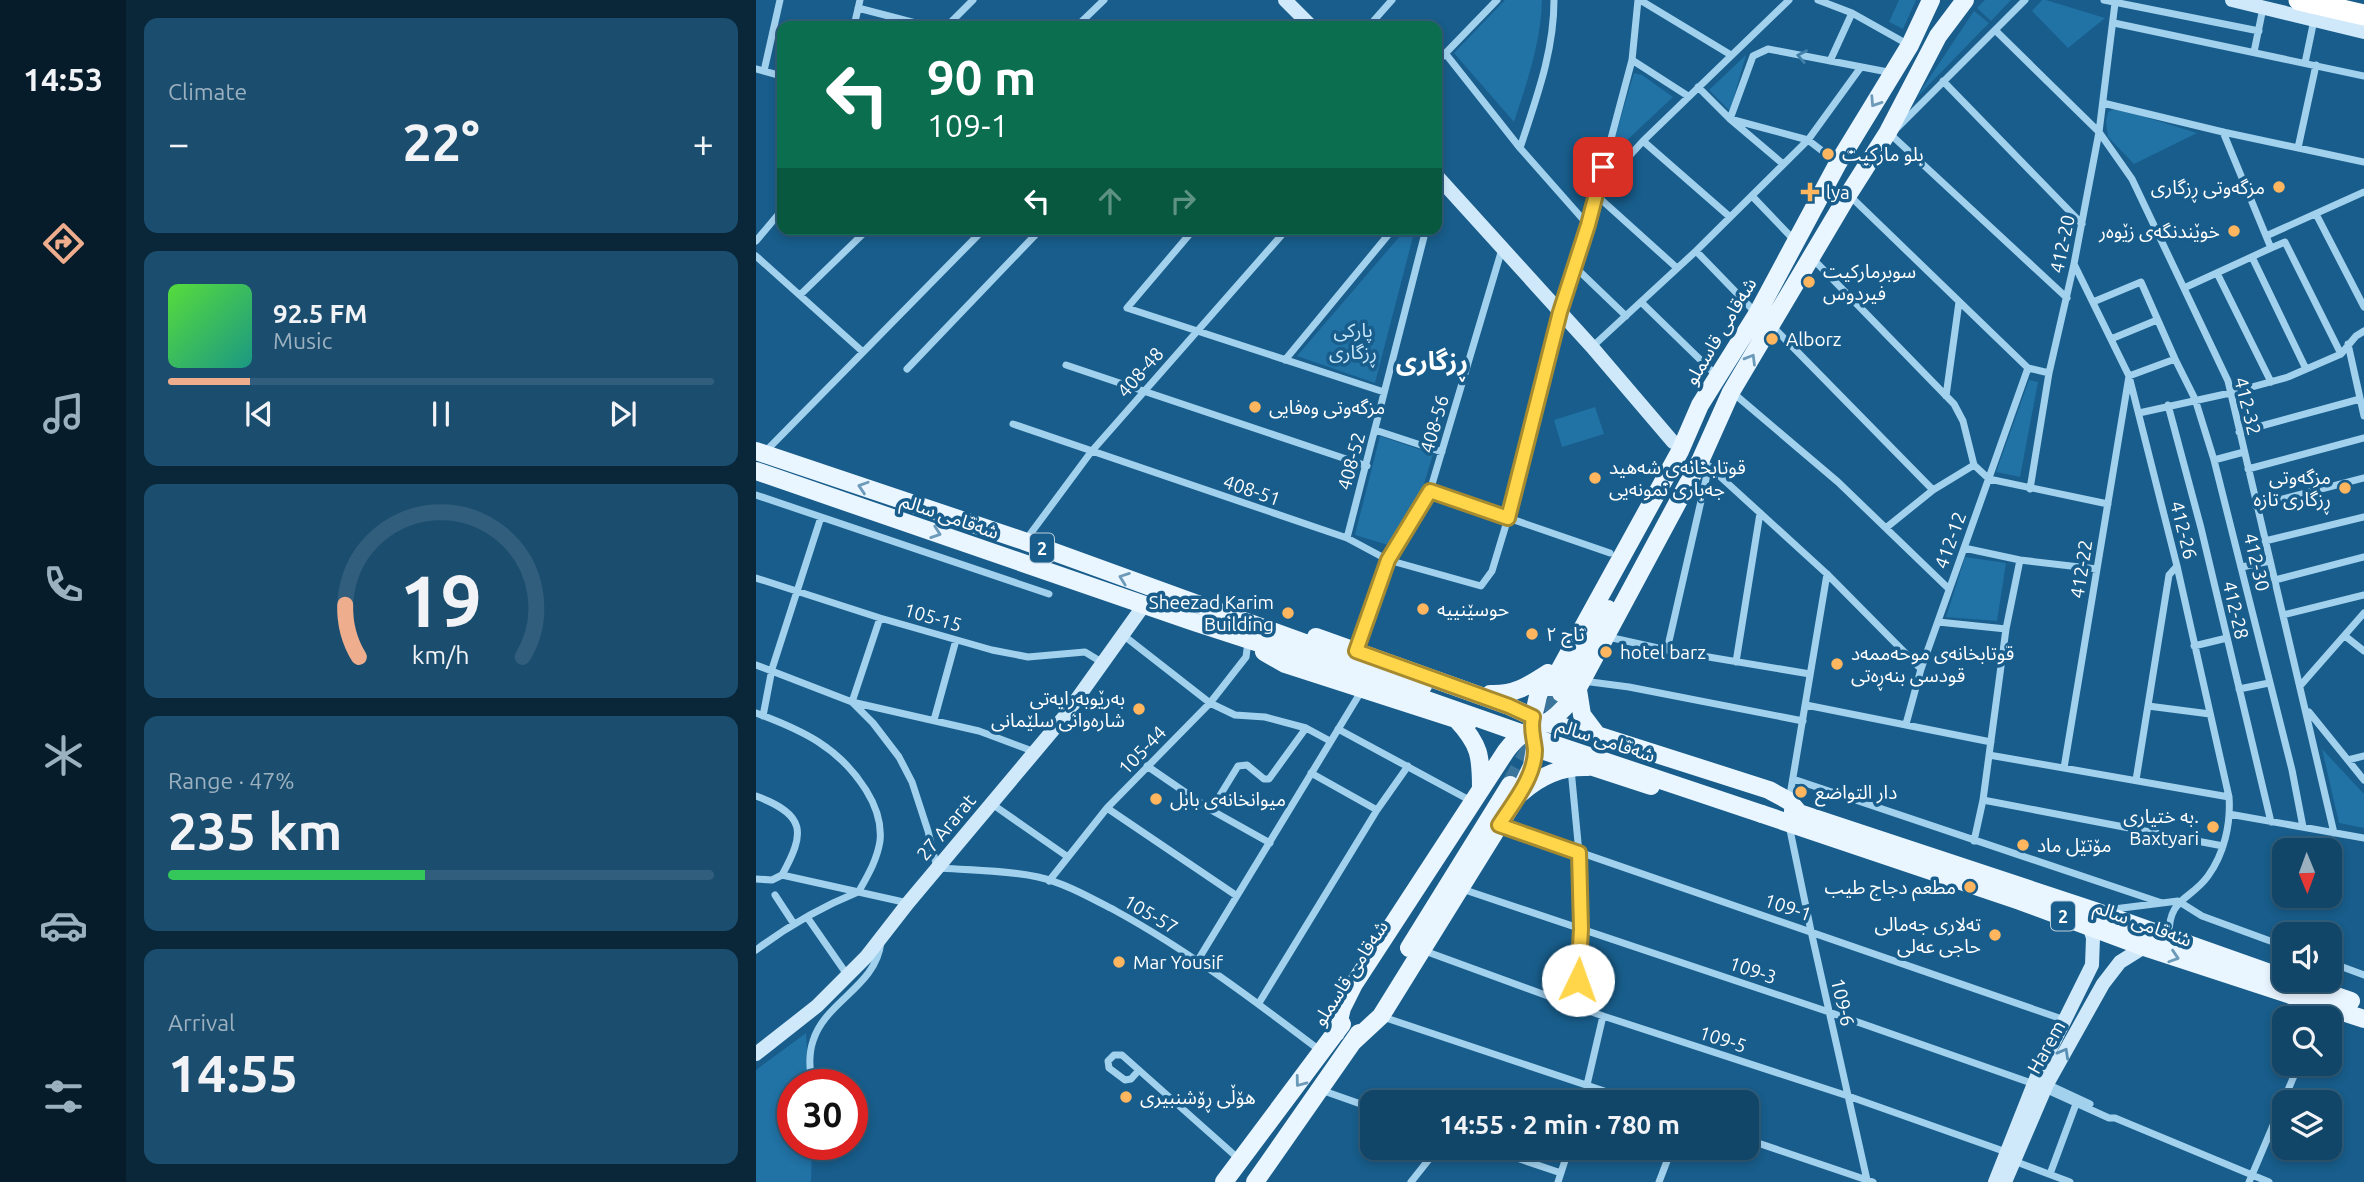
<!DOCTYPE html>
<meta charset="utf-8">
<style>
:root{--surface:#124668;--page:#1b4d6e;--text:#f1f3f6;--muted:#9cb1c0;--line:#315e7c;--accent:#eead8d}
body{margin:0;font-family:Ubuntu,"Noto Sans Arabic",sans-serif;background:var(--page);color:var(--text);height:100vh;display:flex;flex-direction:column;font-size:26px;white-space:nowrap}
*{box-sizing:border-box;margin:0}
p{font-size:23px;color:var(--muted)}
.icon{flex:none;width:38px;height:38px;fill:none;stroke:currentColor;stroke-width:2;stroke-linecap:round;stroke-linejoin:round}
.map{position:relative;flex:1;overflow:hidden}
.panel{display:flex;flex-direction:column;gap:18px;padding:18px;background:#0a2639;width:630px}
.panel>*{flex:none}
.hud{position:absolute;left:21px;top:21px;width:665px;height:214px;border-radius:14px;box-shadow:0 4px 10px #0003,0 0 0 2px var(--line);background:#0b6e4f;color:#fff;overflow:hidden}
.needle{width:46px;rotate:179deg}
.controls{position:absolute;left:1516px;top:838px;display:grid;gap:14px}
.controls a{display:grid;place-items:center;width:70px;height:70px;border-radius:14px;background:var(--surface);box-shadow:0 4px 10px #0003,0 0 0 2px var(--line);font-size:35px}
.speed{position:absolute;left:21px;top:1069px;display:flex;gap:14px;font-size:35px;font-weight:700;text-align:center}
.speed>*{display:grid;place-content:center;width:91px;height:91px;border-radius:50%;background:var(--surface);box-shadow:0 4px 10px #0003,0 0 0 2px var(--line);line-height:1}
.speed .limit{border:10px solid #d22;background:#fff;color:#111}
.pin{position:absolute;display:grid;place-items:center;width:60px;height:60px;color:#fff;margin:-30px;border-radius:14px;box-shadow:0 4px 10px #0006}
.me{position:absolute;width:77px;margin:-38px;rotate:3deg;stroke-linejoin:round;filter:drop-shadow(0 0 5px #0008)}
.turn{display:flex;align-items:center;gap:24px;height:147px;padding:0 35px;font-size:32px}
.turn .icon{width:91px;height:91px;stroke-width:2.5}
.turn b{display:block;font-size:49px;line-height:60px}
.lanes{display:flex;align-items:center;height:66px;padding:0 35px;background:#0003;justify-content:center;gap:35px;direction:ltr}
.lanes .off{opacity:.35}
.big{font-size:52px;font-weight:600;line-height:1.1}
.panel .widget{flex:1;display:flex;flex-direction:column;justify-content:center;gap:10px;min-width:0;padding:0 24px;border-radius:14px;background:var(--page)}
.panel .dial{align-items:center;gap:0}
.dial svg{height:182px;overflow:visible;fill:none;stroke:var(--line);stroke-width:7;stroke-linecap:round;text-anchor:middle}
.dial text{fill:var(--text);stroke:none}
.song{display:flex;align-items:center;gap:21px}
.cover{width:84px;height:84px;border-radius:10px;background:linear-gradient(135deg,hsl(110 70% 55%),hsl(170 70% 35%))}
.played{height:7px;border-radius:4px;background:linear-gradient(90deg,var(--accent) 15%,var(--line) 15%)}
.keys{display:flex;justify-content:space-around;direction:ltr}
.heat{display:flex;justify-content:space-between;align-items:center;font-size:38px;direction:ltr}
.charge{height:10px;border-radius:5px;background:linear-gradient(90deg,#34c759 47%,var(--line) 0)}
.trip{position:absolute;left:604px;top:1090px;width:399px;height:70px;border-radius:14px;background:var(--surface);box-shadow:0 4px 10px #0003,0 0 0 2px var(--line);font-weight:600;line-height:70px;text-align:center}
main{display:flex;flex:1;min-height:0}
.tabs{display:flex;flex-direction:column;width:126px;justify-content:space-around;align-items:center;background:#071c2a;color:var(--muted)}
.tabs .icon{width:49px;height:49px}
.tabs .selected{color:var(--accent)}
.tabs b{font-size:32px;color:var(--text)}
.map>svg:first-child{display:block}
.green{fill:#2172a5}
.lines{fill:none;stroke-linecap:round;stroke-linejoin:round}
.primary-tunnel{stroke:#3b759c;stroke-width:18;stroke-dasharray:18 9;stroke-linecap:butt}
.street{stroke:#a2d1ee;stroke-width:7}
.secondary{stroke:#cfe9fa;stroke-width:14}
.primary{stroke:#e9f5ff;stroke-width:18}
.highway{stroke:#fff;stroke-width:21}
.primary-bridge{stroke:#e9f5ff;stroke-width:18}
.oneway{stroke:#4180a9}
.oneway2{stroke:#6c9ab9}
.oneway3{stroke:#588eb2}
.route-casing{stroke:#a68a30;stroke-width:18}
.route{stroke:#ffd54a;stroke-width:12}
.poi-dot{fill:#ffb65f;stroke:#185d8b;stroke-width:2.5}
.labels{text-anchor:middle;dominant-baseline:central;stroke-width:7;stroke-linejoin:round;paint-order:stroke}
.shield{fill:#185d8b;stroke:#bacedc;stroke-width:2}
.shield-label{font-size:18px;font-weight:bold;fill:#fff}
.poi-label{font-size:19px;fill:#fff;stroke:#185d8b;text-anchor:start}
.street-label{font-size:19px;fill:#fff;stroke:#185d8b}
.park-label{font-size:19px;fill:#c8e7fa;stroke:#185d8b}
.district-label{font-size:26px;font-weight:bold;fill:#fff;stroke:#185d8b}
</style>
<main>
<nav class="tabs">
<b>14:53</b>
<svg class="icon selected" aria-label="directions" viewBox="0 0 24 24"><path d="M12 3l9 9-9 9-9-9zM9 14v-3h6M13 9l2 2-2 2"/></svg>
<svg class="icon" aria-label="music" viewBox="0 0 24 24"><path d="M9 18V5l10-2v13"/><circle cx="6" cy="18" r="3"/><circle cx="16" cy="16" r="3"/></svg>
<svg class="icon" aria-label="phone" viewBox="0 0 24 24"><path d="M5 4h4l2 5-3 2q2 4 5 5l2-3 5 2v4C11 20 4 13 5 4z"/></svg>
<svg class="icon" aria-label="climate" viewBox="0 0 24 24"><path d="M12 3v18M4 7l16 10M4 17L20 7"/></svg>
<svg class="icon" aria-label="car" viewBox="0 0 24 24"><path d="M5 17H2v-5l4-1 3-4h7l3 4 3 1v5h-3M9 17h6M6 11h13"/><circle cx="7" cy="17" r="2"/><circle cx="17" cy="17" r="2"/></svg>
<svg class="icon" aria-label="filters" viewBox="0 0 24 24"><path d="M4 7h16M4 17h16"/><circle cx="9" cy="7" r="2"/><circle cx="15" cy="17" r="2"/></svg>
</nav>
<section class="panel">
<div class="widget"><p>Climate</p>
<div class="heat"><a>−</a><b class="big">22°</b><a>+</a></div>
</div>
<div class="widget">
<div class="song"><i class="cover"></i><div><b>92.5 FM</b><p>Music</p></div></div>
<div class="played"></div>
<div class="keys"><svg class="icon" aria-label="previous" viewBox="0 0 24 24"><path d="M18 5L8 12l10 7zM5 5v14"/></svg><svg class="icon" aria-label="pause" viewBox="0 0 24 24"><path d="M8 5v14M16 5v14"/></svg><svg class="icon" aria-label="next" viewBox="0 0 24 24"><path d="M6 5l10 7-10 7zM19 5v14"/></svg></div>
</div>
<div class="widget dial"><svg viewBox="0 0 100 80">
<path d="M14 69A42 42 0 1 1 86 69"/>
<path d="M14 69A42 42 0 0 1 8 46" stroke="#eead8d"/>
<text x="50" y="56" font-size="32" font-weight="700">19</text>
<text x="50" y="72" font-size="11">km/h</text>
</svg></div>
<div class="widget"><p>Range · 47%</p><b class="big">235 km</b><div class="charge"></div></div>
<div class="widget"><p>Arrival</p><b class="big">14:55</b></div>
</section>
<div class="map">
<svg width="1608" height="1182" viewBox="0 0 1608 1182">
<rect width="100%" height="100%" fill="#185d8b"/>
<path class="green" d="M749 0H786C785 42 771 83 758 122L698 53Z
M1143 0H1160L1147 29 1133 22Z
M1229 0H1255L1235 21 1221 8Z
M1286 0H1290L1349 18 1312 48 1276 11Z
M1218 11 1233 23 1160 98Z
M990 55 974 111 953 90Z
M878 73 886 75 917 97 853 157Z
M1360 108 1441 133 1378 164 1352 137 1350 122 1352 112Z
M650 229H659L619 383 541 356Z
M1273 380 1282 382 1264 477 1240 472Z
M839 407 848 434 806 447 798 420Z
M624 436 677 454 666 491 632 545 599 535Z
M1209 557 1250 563 1241 621 1190 617Z
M1566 749 1608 794V828L1583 823Z
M50 1033 53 1085H37V1144L56 1145 55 1182H0V1070Z"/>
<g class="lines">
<path class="primary-tunnel" d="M754 785 805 693"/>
<path class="street" d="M884 0 975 55
M1062 0 1096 13 1153 45
M1348 0 1503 31
M102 8 171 26
M1358 23 1608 76
M98 26 104 0
M191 26 217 0
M321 26 348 0
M613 26 636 0
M1239 30 1343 132 1376 179 1472 381 1578 833
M1498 52 1507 8
M689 53 764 148 832 225
M876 60 932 96
M1074 61 1096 13
M681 62 741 0
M1549 63 1558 20
M0 69 26 76
M8 71 24 0
M1187 81 1326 224
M942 87 974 119 1027 164
M1347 103 1467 132 1608 162
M974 119 997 56 1012 49 1137 73
M974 119 1052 140 1082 163
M1140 129 1269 0
M1132 132 1311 298
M1467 132 1510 236
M887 141 974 217
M764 148C780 99 798 52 798 0
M1542 148 1560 65
M996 196 1039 241
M1094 196 1272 368 1293 373
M1560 214 1608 307
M438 229 371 308 628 392
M0 241 26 210
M1515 248 1529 242 1585 354
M940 251 1000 313
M0 256 107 352
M1496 257 1550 369
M1057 259 1198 404 1207 421 1218 465 1233 479 1352 504
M1318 264 1373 376 1421 566 1473 797C1475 824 1468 854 1452 876 1434 901 1412 897 1413 937
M819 267 870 316
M921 268 839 194 887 141 1033 0
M1461 273 1515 382
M1428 288 1515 248 1510 236 1608 192
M44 295 112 229
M885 302 962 377
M1337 302 1385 282 1419 359 1439 399 1458 460 1536 770 1547 827
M1016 326 1177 490
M1355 339 1401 320
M1592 344 1608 416
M836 347 940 251 1052 140 1105 67
M529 360 637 229
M310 365 611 466
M151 369 285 229
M976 392 1082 482 1193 589
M1190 396 1203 302
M1412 405 1445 528 1515 822
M1383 413 1474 393 1532 377 1585 354 1600 336 1608 331
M257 424 591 538 632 560 725 586 736 571 752 518 804 312 832 225 876 60 882 0
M619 430 686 452
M1483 432 1604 399
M8 453 228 229
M946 460 1071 574 1165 669
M1458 460 1488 452
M1492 469 1608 438
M1274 489 1293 373 1318 264 1343 132 1359 3
M674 491 854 553
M0 495 293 594
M1500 506 1608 478
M1131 527 1177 490 1218 465
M591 538 670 229
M269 541 335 452 531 229
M1509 541 1608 517
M1208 548 1264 560 1341 569
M1486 567 1514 561
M0 578 124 618 236 650 272 657 329 652 347 663
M1519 580 1608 557
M1527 615 1608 595
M124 618 96 702 223 731 279 752
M1182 622 1250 629
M367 635 454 703 479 715 509 717 550 728 574 741
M1589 636 1608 651
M852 637 911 650 1054 674
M1438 646 1471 638
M600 650 632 560 674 491 746 249
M911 650 953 466
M980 662 1004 513
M0 665 96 702 117 723 143 757 156 782 172 831 181 868C214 870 249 870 282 877 309 883 335 898 360 911 433 951 499 1001 566 1052
M827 681 873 687 1047 721
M1544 686 1608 613
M1483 689 1513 683
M1050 705 1235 742
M1392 706 1454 714
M1553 712 1608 780
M0 713C46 730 83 747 110 790 120 806 126 822 124 841 121 860 112 875 103 891
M7 716 16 669 65 517
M178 720 200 640
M1150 724 1165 669 1272 368
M582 729 717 802
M1233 755 1473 797
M1592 760 1608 756
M391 766 455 810 514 843
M1308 768 1373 376 1419 359
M815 769 823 853 825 929 821 1005
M555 773 621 810
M1037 779 1406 903
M1380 780 1413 575 1421 566
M0 796C51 815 49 833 26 875
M1227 800 1467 846
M1033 801 1071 574
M236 804 312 857
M351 808 481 896
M455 810 482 766 491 765 508 779H513L550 728
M1473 814 1608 838
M745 825 1309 1020
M1034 830 1055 931 1111 1180
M1218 841 1227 800 1250 629 1264 560
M0 879 16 880 26 875 152 903
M293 881 351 808 454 703 490 657 492 642
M706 889 1073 1012 1278 1084
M19 895 38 924
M1350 910 1422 901 1446 916 1528 946
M51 917 92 976
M0 950C32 926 65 907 102 892
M666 950 847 1016 1092 1096 1253 1153
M442 960 606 690
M1573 962 1608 975
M503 1003 621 810 652 766
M627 1017 881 1102
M383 1070 375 1079 369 1080 353 1068 352 1061 358 1055H366L484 1160
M1291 1084 1334 1104
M56 1085C54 1070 52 1056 57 1041 69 1001 120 987 125 942
M1289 1089 1353 1118H1359L1513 1182
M565 1090 616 1108
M827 1102 847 1016
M990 1139 1117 1182
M731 1148 805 1173
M1258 1161 1314 1182
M1294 1174 1320 1104
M655 1182 682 1148
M802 1182 813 1148
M903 1182 916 1148
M1493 1182 1543 1064"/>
<path class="secondary" d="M529 0 555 26
M1476 0 1608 32
M681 176 836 347 917 442
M0 1054 61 1006 110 957 152 903 308 717 388 605
M1239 1182 1281 1076 1336 965 1337 938 1333 925
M1249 1182 1291 1084 1347 984 1364 962 1388 947"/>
<path class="primary" d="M0 451 268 541 571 651
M0 471 438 622 565 663
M560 637 753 706 777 717
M508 652 529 664 712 723
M794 687 924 451 944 405 1001 314 1082 163 1154 45 1175 0
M822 690 826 715 841 735
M805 693 852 609
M734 694C758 695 772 686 792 673
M701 720C724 745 725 756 725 789
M791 723 841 735 1013 790 1033 801 1043 813
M779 748 895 786
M765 793C784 776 806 766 832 767
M1037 811 1339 911 1528 978
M1006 814 1264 901 1388 947 1608 1019
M653 948 754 785
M1534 980 1595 1001
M580 1033 586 1008 598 984 750 751C767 729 771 734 791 722 801 717 809 707 816 699L945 459 975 392 1092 195 1132 132 1182 36 1209 0
M597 1042 625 1016 762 795 776 766 779 748 776 722 782 696 792 673
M468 1182 586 1024
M499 1182 603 1033"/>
<path class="highway" d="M1543 0 1608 15"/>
<path class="primary-bridge" d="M571 651 667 686
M565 663 779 738 1006 814"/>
</g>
<defs><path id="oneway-chevron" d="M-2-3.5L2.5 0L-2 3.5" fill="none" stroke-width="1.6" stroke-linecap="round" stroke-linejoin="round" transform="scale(1.75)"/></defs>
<use class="oneway" href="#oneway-chevron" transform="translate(1046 56) rotate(-169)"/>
<g class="oneway2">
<use href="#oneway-chevron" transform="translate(1119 102) rotate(123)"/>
<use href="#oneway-chevron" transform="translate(995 359) rotate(-59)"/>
<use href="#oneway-chevron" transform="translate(107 487) rotate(-162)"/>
<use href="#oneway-chevron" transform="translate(180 533) rotate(19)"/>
<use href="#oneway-chevron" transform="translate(368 578) rotate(-160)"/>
<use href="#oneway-chevron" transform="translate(1418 957) rotate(18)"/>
<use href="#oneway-chevron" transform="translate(544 1082) rotate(127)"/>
</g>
<use class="oneway3" href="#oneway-chevron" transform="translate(1308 1053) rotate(-61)"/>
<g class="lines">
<g class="route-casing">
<path id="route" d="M822 980 825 929 823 853 743 825C757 803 779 777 779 750 778 738 774 729 777 717L753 706 600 651 632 560 674 491 752 518 804 312 832 225 847 167"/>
</g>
<use href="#route" class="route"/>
</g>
<g class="poi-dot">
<circle cx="1072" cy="154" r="7"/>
<circle cx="1523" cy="187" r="7"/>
<path d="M1050.5 181.5h7v7h7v7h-7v7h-7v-7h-7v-7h7z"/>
<circle cx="1478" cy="231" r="7"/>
<circle cx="1053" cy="282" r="7"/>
<circle cx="1016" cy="339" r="7"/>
<circle cx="499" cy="407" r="7"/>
<circle cx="839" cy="478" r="7"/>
<circle cx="1589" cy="488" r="7"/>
<circle cx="667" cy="609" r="7"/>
<circle cx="532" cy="613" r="7"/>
<circle cx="776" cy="634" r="7"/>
<circle cx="850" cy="652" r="7"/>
<circle cx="1081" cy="664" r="7"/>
<circle cx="383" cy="709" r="7"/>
<circle cx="1045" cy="792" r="7"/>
<circle cx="400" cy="799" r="7"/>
<circle cx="1457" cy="827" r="7"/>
<circle cx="1267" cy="845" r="7"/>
<circle cx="1214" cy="887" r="7"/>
<circle cx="1239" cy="935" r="7"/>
<circle cx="363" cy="962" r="7"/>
<circle cx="370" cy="1097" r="7"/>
</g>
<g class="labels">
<g class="shield">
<rect x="274" y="533.5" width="24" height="29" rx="5"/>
<rect x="1295" y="901.5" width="24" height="29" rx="5"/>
</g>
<g class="shield-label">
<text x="286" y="548">2</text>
<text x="1307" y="916">2</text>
</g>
<g class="poi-label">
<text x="1086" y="154">بلو ماركيت</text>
<text x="1509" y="187" text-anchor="end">مزگەوتی ڕزگاری</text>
<text x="1070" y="192">lya</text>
<text x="1464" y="231" text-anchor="end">خوێندنگەی زێوەر</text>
<text x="1067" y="271">سوبرمارکیت<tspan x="1067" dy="22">فیردوس</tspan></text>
<text x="1030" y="339">Alborz</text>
<text x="513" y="407">مزگەوتی وەفایی</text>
<text x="853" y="467">قوتابخانەی شەهید<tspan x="853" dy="22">جەباری نمونەیی</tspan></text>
<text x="1575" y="477" text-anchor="end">مزگەوتی<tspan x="1575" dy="22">ڕزگاری تازە</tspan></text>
<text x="518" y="602" text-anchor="end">Sheezad Karim<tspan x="518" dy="22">Building</tspan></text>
<text x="681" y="609">حوسێنییە</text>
<text x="790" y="634">تاج ٢</text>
<text x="864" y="652">hotel barz</text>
<text x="1095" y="653">قوتابخانەی موحەممەد<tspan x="1095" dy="22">قودسی بنەڕەتی</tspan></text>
<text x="369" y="698" text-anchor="end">بەڕێوبەرایەتی<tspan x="369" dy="22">شارەوانی سلێمانی</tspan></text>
<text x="1059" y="792">دار التواضع</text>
<text x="414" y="799">میوانخانەی بابل</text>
<text x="1443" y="816" text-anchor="end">به ختیاری.<tspan x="1443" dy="22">Baxtyari</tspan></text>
<text x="1281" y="845">مۆتێل ماد</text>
<text x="1200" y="887" text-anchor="end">مطعم دجاج طيب</text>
<text x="1225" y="924" text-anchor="end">تەلاری جەمالی<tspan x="1225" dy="22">حاجی عەلی</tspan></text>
<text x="377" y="962">Mar Yousif</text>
<text x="384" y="1097">هۆڵی ڕۆشنبیری</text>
</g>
<g class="street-label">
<text transform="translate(1306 244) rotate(-78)">412-20</text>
<text transform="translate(964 331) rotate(-59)">شەقامی قاسملو</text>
<text transform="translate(384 372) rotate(-49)">408-48</text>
<text transform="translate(1492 406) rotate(76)">412-32</text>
<text transform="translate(678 424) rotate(-74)">408-56</text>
<text transform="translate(595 461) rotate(-75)">408-52</text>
<text transform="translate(496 490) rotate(19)">408-51</text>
<text transform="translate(194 516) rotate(19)">شەقامی سالم</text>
<text transform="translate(1428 530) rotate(76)">412-26</text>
<text transform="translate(1194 540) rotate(-70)">412-12</text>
<text transform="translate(1501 562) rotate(77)">412-30</text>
<text transform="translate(1325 569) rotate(-81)">412-22</text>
<text transform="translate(1480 610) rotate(77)">412-28</text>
<text transform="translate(177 617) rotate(16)">105-15</text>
<text transform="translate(850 740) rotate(18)">شەقامی سالم</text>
<text transform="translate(386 750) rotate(-46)">105-44</text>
<text transform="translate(190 827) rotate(-50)">27 Ararat</text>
<text transform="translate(1032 907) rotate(19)">109-1</text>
<text transform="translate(395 914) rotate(30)">105-57</text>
<text transform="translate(1387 923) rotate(20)">شەقامی سالم</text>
<text transform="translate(997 970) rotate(19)">109-3</text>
<text transform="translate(594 973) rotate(-57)">شەقامی قاسملو</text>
<text transform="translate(1087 1002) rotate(77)">109-6</text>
<text transform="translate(967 1039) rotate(18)">109-5</text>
<text transform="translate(1290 1047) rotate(-61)">Harem</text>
</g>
<g class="park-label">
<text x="597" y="330">پارکی<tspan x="597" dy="22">ڕزگاری</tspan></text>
</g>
<g class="district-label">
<text x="676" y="360">ڕزگاری</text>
</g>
</g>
</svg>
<div class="controls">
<a><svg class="needle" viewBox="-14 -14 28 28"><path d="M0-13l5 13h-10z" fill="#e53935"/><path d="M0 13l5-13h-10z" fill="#9cb1c0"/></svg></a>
<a><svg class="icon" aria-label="sound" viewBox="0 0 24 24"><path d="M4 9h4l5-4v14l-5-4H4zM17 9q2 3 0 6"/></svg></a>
<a><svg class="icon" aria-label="search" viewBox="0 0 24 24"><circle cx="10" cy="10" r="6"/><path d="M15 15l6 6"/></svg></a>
<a><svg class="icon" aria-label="layers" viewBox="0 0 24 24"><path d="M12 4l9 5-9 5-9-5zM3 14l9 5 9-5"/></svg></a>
</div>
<div class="speed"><div class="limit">30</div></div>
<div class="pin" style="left:847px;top:167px;background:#d93025"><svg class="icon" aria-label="arrive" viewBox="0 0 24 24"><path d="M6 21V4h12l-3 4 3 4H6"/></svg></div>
<svg class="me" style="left:822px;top:980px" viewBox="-20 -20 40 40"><circle r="19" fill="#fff"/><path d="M0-13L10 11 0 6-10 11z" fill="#ffd54a"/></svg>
<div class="trip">14:55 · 2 min · 780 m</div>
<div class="hud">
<div class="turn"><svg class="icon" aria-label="left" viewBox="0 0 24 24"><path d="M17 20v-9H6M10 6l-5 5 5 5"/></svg><div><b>90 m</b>109-1</div></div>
<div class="lanes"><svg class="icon" aria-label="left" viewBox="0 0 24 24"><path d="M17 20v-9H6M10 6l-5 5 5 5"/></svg><svg class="icon off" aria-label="ahead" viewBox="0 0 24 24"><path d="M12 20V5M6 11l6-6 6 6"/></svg><svg class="icon off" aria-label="right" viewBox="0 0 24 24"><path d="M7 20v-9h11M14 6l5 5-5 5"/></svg></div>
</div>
</div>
</main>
